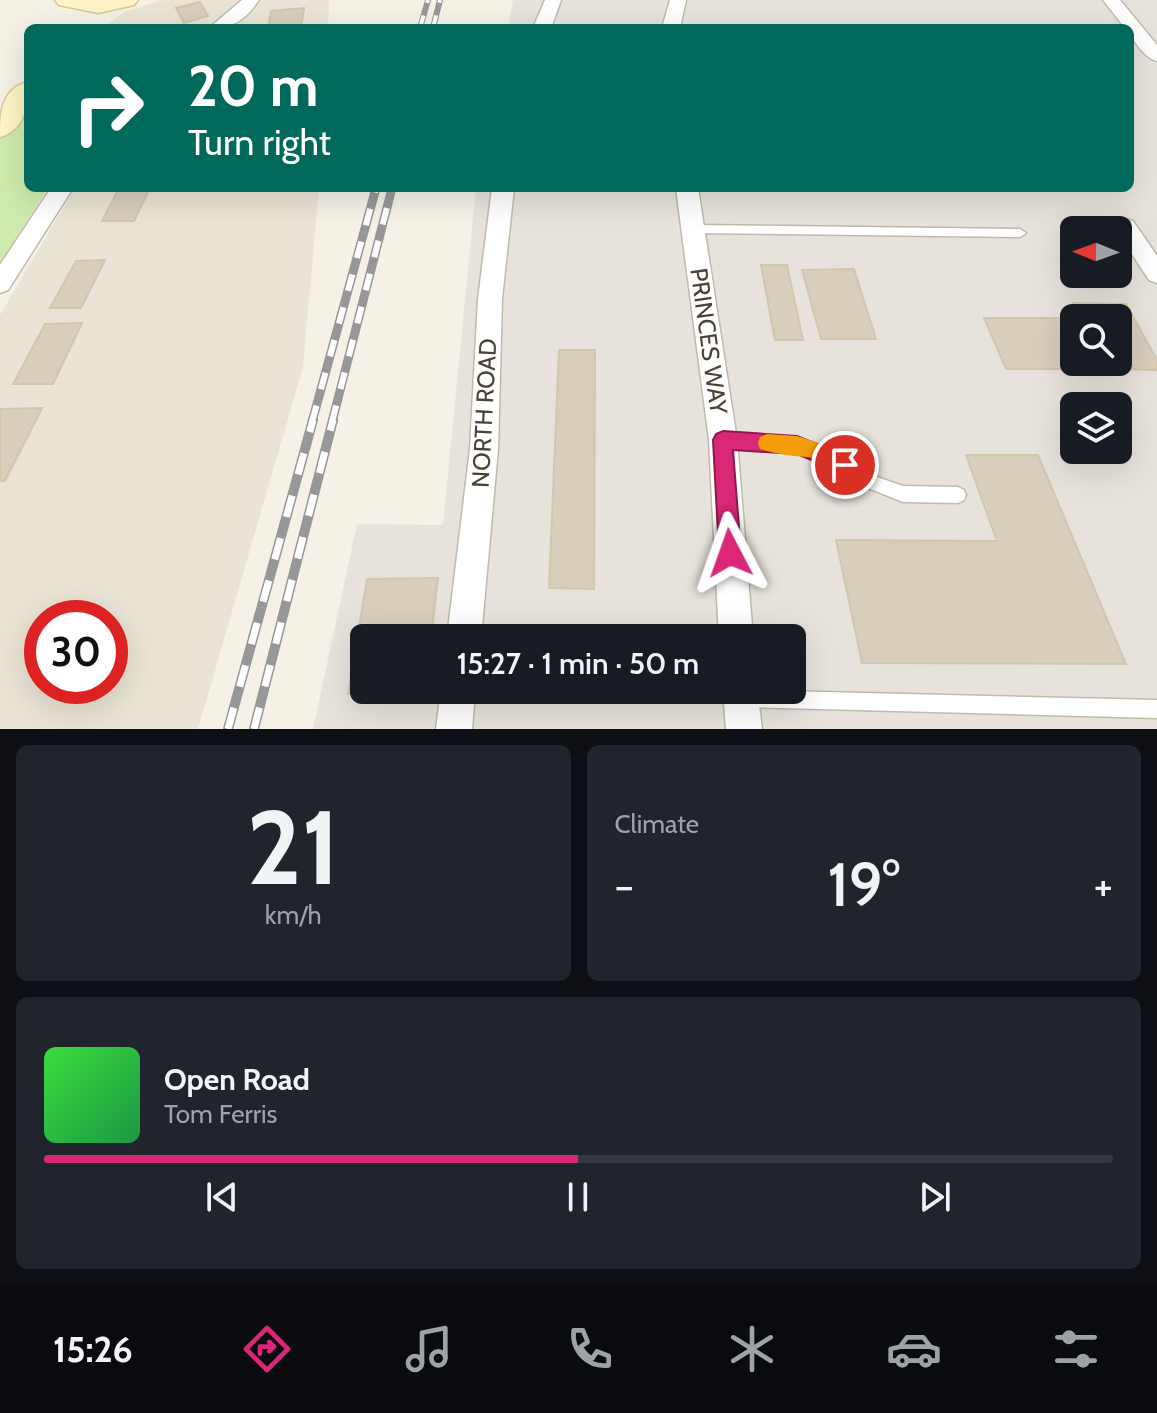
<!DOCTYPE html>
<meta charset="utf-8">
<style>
:root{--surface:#171b24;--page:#20242c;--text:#f1f3f6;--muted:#9ea1a6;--line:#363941;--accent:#db2777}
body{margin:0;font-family:Cabin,sans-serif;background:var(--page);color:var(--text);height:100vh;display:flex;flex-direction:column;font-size:30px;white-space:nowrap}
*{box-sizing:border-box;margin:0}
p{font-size:26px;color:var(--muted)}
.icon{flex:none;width:44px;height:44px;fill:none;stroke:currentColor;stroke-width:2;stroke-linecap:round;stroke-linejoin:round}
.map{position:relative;height:729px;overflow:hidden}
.panel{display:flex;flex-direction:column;gap:16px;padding:16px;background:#0d0f14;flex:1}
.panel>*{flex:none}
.hud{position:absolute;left:24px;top:24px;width:1110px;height:168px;border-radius:12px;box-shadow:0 8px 32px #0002;background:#00695c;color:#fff;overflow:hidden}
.needle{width:52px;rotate:271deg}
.buttons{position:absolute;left:1060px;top:216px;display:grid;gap:16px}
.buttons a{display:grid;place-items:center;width:72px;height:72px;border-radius:12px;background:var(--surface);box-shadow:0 8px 32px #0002;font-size:40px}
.speed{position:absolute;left:24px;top:600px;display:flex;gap:16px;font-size:40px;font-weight:700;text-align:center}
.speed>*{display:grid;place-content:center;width:104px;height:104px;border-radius:50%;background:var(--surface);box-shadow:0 8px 32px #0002;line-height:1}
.speed .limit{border:12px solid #d22;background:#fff;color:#111}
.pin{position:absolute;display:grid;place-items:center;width:68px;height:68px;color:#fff;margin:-34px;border:4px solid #fff;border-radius:50%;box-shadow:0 2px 8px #0007}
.me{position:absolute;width:88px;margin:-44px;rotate:356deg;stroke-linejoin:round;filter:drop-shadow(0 0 6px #0008)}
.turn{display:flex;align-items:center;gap:28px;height:168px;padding:0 32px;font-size:36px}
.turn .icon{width:104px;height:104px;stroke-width:2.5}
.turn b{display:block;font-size:56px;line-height:68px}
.big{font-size:60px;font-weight:600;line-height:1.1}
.panel .card{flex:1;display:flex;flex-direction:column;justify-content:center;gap:12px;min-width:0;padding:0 28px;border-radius:12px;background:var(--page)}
.panel .dial{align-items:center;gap:0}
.dial b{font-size:104px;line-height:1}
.song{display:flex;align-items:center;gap:24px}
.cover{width:96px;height:96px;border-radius:12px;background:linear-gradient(135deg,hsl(120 70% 55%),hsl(140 70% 35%))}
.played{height:8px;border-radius:4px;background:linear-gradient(90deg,var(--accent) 50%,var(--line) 50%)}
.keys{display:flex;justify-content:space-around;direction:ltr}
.heat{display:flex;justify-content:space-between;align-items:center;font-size:44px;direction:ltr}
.panel .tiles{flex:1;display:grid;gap:16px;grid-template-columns:1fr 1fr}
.card:last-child{grid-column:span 2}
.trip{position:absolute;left:350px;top:624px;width:456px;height:80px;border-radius:12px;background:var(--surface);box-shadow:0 8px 32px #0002;font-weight:600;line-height:80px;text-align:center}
.tab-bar{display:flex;height:128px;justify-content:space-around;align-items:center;background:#090b0e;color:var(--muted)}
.tab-bar .icon{width:56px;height:56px}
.tab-bar .current{color:var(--accent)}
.tab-bar b{font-size:36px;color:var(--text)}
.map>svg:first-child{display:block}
.residential{fill:#e9e4d5;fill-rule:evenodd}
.industrial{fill:#e7e3dc;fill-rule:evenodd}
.green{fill:#ceecad}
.building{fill:#d7cebc;stroke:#d3c6af;stroke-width:2}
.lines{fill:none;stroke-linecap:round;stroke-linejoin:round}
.service-casing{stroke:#c1baa9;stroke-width:3}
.minor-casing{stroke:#c1baa9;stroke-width:3}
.secondary-casing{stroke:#d8c894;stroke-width:3}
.service{fill:#fff;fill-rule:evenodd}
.minor{fill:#fff;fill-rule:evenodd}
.secondary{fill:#fff3c7;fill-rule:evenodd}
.rail-far2-casing{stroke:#979797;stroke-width:6}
.rail-far1-casing{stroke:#979797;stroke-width:9}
.rail-casing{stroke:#979797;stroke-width:10}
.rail-far2{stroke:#fff;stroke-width:4;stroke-dasharray:13;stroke-linecap:butt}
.rail-far1{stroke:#fff;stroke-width:6;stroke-dasharray:17;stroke-linecap:butt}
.rail{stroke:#fff;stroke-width:7;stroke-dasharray:22;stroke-linecap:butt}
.route{fill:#db2777;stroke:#8e194d;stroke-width:2}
.slow{fill:#f59e0b}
.labels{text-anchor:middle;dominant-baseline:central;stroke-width:7;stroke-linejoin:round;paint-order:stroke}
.street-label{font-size:24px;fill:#494236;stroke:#fff}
</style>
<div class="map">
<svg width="1157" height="729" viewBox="0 0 1157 729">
<rect width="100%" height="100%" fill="#f5f1e7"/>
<path class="residential" d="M163 0H329L328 28H103L124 12Z
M75 188H319L303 367 198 729H0V315ZM42 618H110V686H42Z"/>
<path class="industrial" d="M513 0H1157V729H313L357 524 443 525 476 188H1130V28H508ZM1074 230H1118V274H1074ZM1074 318H1118V362H1074ZM1074 406H1118V450H1074ZM364 638H792V690H364Z"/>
<path class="green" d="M28 107V188H48L0 263V136L20 108Z"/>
<path class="building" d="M200 2 208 16 184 23 176 8Z
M304 8 301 28H268L271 11Z
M119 188H150L134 221H102Z
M105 260 81 308H50L76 261Z
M761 265H787L803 340H775Z
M854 269 876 339H821L802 270Z
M1073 303 1126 304 1157 360V370L1106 369 1102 362H1118V318H1080Z
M984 318H1076L1074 362H1099L1103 369H1006Z
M82 323 53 384H13L45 324Z
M559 350H595L594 589 549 588Z
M42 408 5 481H0V409Z
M966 455H1038L1126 664 862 663 836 540 997 541Z
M438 578 431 638H364V690H425V693L348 694 367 579Z"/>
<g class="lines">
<g class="service-casing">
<path id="service" d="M693 225 1020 229 1026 233 1020 237 693 233 687 229Z
M723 433 797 438 823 446 874 476 903 486 958 487 964 490 966 495 964 500 958 503 903 502 863 486 814 457 797 452 718 445 715 440 718 435Z
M738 690 1157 700V718L741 707 734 705 732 698 734 691Z"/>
</g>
<g class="minor-casing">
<path id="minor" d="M242 0H259C245 20 234 28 209 28Z
M545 0H561L551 28H533Z
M670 0H686L680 28H662Z
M1103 0H1120L1157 45V61C1146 59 1130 39 1130 28H1125Z
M51 188H73L8 290 0 293V265Z
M492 188H514L502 299 498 449 481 638H447L470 449 478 299Z
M676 188H698L737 440 753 638H719L709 440Z
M1125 219 1133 221 1157 256V283L1149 280 1114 227 1117 221Z
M441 690H475L472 729H436Z
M723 690H757L762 729H726Z"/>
</g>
<g class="secondary-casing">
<path id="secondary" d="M55 0H138L134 5 98 13 59 5Z
M28 82C28 104 26 130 0 137 0 114 1 88 28 82Z"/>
</g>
<use href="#service" class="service"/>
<use href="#minor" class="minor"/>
<use href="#secondary" class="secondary"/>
<g class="rail-far2-casing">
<path id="rail-far2" d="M420 28 428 0
M433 28 440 0"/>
</g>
<g class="rail-far1-casing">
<path id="rail-far1" d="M312 422 376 188
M332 422 392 188"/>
</g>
<g class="rail-casing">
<path id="rail" d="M228 729 313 420
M254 729 333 420"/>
</g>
<use href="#rail-far2" class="rail-far2"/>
<use href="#rail-far1" class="rail-far1"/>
<use href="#rail" class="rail"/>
</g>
<path class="route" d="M723 431 797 436 852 458 855 465 852 471 845 474 797 454 733 450 741 553 738 561 730 564 723 561 719 553 713 440 716 434Z"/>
<path class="slow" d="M767 434 797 436 822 444 825 450 822 456C813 460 771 453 760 449L758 443 760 437Z"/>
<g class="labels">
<g class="street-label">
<text transform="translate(709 341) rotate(82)">PRINCES WAY</text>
<text transform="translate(484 413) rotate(-87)">NORTH ROAD</text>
</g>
</g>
</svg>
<div class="buttons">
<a><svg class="needle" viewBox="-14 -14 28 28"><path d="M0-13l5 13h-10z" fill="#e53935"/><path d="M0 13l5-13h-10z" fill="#9ea1a6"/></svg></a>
<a><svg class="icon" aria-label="search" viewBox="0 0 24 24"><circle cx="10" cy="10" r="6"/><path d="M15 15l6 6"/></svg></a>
<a><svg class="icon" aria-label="layers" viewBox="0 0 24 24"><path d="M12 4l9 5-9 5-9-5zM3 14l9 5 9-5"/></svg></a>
</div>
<div class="speed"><div class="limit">30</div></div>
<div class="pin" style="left:845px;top:465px;background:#d93025"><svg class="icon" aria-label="arrive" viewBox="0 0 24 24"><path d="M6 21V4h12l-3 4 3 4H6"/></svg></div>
<svg class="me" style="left:730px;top:553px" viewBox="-20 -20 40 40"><path d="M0-17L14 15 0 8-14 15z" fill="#db2777" stroke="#fff" stroke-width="4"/></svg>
<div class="trip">15:27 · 1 min · 50 m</div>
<div class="hud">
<div class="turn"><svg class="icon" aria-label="right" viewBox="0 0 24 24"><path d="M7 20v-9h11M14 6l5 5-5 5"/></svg><div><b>20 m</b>Turn right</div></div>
</div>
</div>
<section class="panel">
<div class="tiles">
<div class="card dial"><b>21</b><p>km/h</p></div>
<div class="card"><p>Climate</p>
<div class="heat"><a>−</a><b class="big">19°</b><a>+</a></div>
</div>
<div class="card">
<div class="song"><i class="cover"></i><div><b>Open Road</b><p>Tom Ferris</p></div></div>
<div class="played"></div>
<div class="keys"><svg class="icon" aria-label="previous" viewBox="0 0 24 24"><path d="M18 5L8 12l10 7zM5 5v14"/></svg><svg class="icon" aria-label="pause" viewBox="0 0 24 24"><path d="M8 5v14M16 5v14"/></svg><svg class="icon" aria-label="next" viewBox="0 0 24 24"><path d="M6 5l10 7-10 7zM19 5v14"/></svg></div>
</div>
</div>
</section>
<nav class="tab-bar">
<b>15:26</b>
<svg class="icon current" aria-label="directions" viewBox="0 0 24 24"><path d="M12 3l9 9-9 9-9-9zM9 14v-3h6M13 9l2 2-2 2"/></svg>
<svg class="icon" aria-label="music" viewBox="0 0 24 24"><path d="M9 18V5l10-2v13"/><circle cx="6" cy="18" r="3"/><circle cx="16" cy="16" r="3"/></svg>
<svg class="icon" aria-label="phone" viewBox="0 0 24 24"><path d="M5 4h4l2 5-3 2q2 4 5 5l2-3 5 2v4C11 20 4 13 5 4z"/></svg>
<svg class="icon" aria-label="climate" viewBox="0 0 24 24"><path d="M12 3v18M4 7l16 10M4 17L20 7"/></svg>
<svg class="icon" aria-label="car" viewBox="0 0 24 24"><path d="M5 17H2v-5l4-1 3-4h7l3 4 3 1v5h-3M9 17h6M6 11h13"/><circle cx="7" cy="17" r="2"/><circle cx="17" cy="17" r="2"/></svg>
<svg class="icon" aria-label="filters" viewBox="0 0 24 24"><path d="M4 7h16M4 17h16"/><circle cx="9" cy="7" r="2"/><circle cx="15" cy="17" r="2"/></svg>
</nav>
